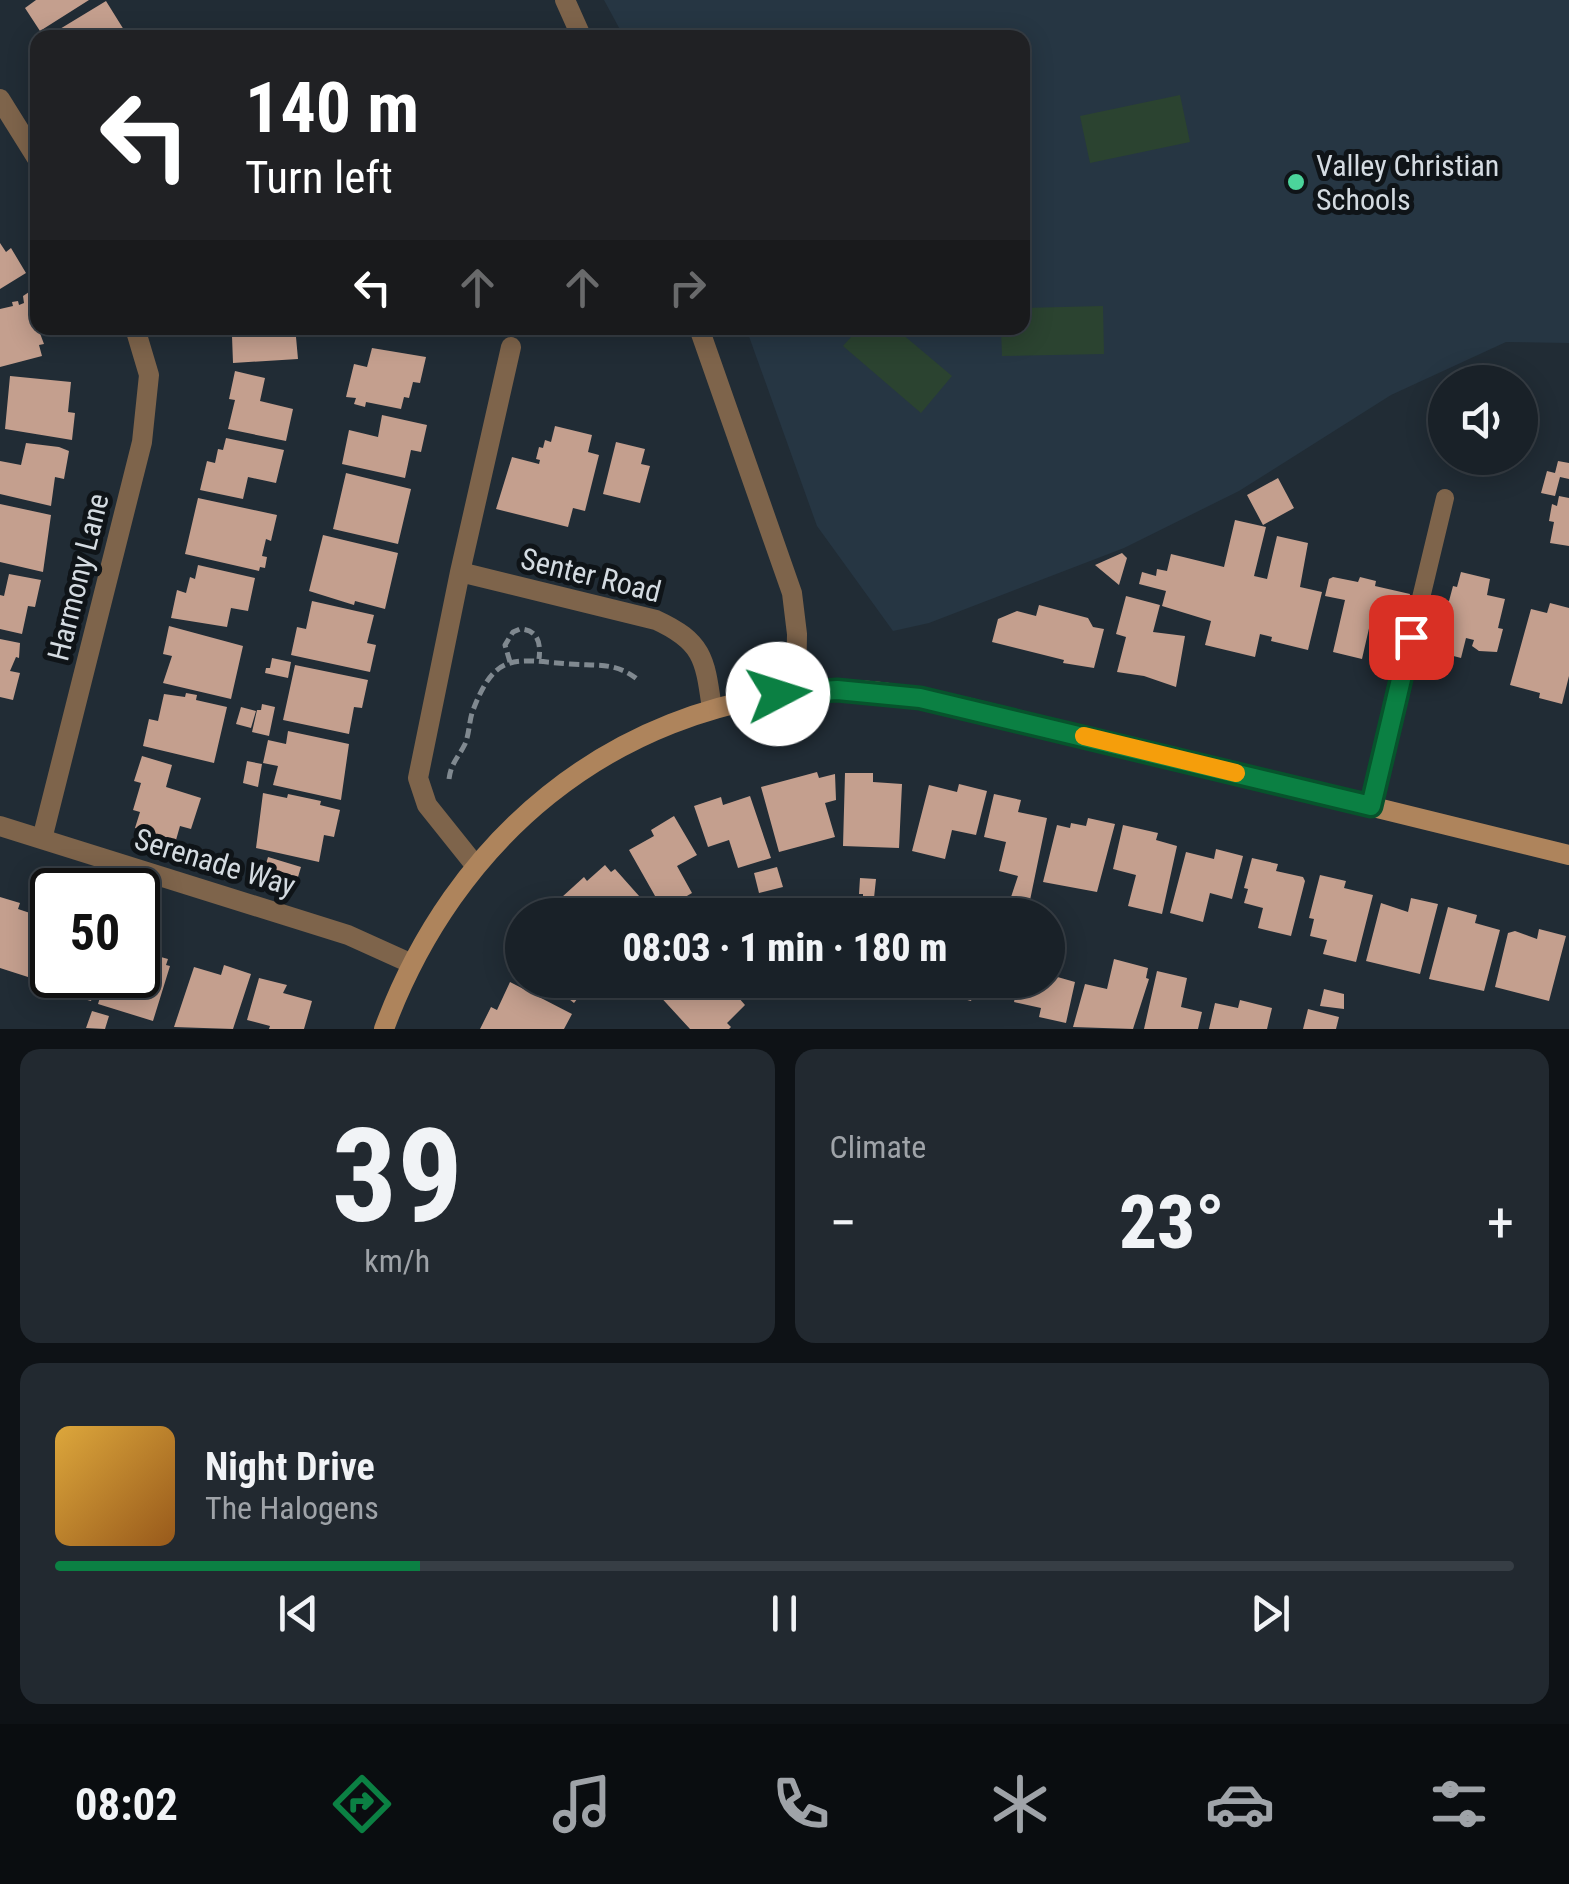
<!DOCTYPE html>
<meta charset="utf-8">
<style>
:root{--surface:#192128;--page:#222930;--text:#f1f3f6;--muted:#9fa3a8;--line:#373e45;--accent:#0b8043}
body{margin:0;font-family:"Roboto Condensed",sans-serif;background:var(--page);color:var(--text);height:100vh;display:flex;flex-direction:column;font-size:38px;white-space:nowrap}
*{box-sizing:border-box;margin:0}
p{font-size:32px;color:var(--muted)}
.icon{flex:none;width:55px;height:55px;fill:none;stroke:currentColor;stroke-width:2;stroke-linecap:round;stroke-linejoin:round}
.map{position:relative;height:1029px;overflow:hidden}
.details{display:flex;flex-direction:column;gap:20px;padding:20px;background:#0e1216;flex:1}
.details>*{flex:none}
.guide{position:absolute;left:30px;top:30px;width:1000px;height:305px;border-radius:20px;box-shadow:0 5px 25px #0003,0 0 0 2px var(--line);background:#202124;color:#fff;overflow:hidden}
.fabs{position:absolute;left:1428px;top:365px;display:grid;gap:20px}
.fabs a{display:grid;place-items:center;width:110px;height:110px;border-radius:50%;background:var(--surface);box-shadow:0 5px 25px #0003,0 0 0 2px var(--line);font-size:50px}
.speed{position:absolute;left:30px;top:868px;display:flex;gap:20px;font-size:50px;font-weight:700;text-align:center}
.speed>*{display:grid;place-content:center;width:130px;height:130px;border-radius:50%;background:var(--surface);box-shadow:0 5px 25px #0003,0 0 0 2px var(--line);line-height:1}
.speed .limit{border:5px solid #111;border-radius:15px;background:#fff;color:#111}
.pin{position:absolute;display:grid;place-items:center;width:85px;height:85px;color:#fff;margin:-42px;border-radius:20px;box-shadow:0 5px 15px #0006}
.me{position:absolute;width:110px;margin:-55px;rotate:85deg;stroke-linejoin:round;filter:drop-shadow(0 0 8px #0008)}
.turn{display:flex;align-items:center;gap:35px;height:210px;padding:0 50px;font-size:45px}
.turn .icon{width:130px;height:130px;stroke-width:2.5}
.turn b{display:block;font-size:70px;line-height:85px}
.lanes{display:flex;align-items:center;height:95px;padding:0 50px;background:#0003;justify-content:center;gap:50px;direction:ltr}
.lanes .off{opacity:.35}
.big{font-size:75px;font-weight:800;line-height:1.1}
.details .widget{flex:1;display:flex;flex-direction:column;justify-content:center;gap:15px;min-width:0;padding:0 35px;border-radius:20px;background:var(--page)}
.details .dial{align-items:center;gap:0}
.dial b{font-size:130px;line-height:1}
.song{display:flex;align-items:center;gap:30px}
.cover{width:120px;height:120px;border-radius:15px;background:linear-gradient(135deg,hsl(40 70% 55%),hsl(30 70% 35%))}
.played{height:10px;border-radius:5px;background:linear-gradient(90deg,var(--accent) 25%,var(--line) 25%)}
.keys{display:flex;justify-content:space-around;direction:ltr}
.heat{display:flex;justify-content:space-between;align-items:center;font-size:55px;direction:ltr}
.details .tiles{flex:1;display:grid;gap:20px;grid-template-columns:1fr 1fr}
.widget:last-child{grid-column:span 2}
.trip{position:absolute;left:505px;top:898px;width:560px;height:100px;border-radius:50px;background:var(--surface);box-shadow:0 5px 25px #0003,0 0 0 2px var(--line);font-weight:800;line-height:100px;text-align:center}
.tab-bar{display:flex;height:160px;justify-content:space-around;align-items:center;background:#0a0d10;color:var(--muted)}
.tab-bar .icon{width:70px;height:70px}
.tab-bar .active{color:var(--accent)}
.tab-bar b{font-size:45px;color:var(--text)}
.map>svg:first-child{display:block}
.built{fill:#263643}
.grass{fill:#2b4330}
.building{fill:#c49f8e}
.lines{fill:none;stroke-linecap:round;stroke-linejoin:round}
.path{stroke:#808990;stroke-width:5;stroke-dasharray:10 5;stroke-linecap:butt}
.lane{stroke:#7e644b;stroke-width:18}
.street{stroke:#7e644b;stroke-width:20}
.secondary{stroke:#ae845c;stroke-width:20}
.route-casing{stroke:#07532c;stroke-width:25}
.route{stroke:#0b8043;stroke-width:18}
.slow{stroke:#f59e0b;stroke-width:18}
.poi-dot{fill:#4bd49b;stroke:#0f1418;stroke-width:4}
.labels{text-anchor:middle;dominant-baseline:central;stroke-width:10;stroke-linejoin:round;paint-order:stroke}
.poi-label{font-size:30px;fill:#d4dbe1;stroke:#0f1418;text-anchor:start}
.street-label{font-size:30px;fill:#d4dbe1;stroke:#0f1418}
</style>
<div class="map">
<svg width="1569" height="1029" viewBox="0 0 1569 1029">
<rect width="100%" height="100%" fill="#212c35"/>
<path class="built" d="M604 0H1569V343L1506 342 1391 395 1239 491 1124 548 929 623 893 631 817 526 746 328H1022V38L624 37Z"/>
<path class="grass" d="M1180 95 1190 142 1090 163 1080 116Z
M1103 306 1104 354 1002 356 1001 328H1022L1023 308Z
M859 328H895L952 376 921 413 843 346Z"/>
<path class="building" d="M36 0H89L40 31 25 8Z
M106 1 129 38H45Z
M0 243 6 252 11 248 26 273 0 289Z
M32 290 38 300V328L44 344 39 345 42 356 0 367V309L13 306 12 302 18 301 19 305 24 303 23 296Z
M241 328H305L306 336 296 337 298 359 233 363 232 336 241 335Z
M372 348 426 357 420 383 413 382 409 398 404 397 401 409 366 402 365 407 354 404 356 398 346 397 354 364 367 367Z
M235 371 265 378 260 401 293 409 286 441 228 429 235 400 229 399Z
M10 376 71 382 68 412 75 413 72 440 5 429Z
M382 415 427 425 421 452 411 450 405 478 342 464 349 430 378 437Z
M555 426 592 435 588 452 599 455 585 511 573 508 568 527 496 509 512 457 539 464 540 460 536 459 539 447 543 448 545 440 551 442Z
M226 438 284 450 276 483 248 477 243 499 200 490 207 461 215 463 218 449 223 450Z
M616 442 645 449 641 464 650 466 640 503 603 494Z
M26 443 59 447 69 451 64 479 55 477 51 506 0 494V461L21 465Z
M1558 461 1569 463V479L1560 477 1555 496 1541 493 1547 471 1555 473Z
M346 473 411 489 398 544 333 529Z
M1278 478 1294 508 1263 525 1247 495Z
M1559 496 1569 498V546L1550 543 1554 522 1549 521 1552 504 1557 506Z
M198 498 277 515 271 541 266 539 262 556 267 557 265 568 260 567 259 571 185 554Z
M0 504 51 515 43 572 0 562Z
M1235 520 1266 527 1254 576 1267 579 1277 536 1308 543 1300 587 1322 592 1308 650 1271 641 1272 637 1260 634 1255 657 1205 645 1211 621 1162 606 1166 591 1139 584 1142 572 1156 576 1157 569 1167 571 1171 554 1224 567Z
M323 535 398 553 385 609 355 601 354 605 309 591Z
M1122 553 1127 558 1119 585 1095 565Z
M198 565 255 578 248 611 231 608 227 627 171 618 177 590 186 593 190 577 195 579Z
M1461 572 1490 579 1487 595 1505 599 1498 628 1503 629 1497 652 1479 651 1472 646 1474 640 1466 638 1461 658 1431 650 1441 608 1444 600 1449 601 1453 586 1457 587Z
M9 574 41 580 35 607 28 606 22 634 0 629V595L4 596Z
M1333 577 1358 582 1360 577 1376 581 1375 586 1410 594 1401 631 1370 624 1362 659 1333 652 1345 600 1325 596 1329 579Z
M1126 596 1160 605 1153 632 1185 636 1176 687 1144 676 1117 672 1126 637 1116 634Z
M312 601 374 615 367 643 376 645 370 672 291 655 297 627 306 629Z
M1550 603 1569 608V676L1562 704 1539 698 1540 693 1510 685 1531 609 1547 613Z
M1039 605 1088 618 1093 627 1104 629 1094 668 1063 663 1064 660 992 642 998 619 1017 611 1036 616Z
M169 626 243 646 231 699 163 683 172 656 163 654Z
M0 639 20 643 19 658 16 657 10 671 20 673 13 700 0 697Z
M272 658 291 662 288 678 265 673 266 668H270Z
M295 665 368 680 362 708 354 707 349 734 283 720Z
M186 693 197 695 196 700 227 707 214 763 143 746 149 719 158 721 164 694 185 697Z
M262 704 275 707 269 736 252 732 257 710H261Z
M241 707 256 711 251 728 236 724Z
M288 731 349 744 341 800 273 785 278 766 263 763 268 740 286 744Z
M142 756 172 765 166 787 201 798 191 829 180 826 176 840 135 828 140 812 133 810 141 783 134 781Z
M247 761 262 764 258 787 243 783Z
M817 772 819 778 835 774 836 800 825 803 835 837 779 852 761 787Z
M845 773H873V782L902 784 899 848 843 846Z
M959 784 987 791 976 835 952 830 945 859 912 851 929 785 957 792Z
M263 793 287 798 288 794 321 801 320 805 340 810 334 837 324 835 319 862 256 848Z
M994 794 1021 800 1018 812 1047 818 1029 905 1010 900 1018 876 999 871 1006 842 984 837Z
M750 796 771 858 738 868 729 840 708 847 694 806 721 797 723 805Z
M674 816 697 855 677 866 692 893 663 910 629 850 654 836 651 830Z
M1088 818 1115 824 1097 892 1043 882 1057 825 1070 828 1071 823 1086 826Z
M1123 825 1158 833 1156 840 1177 846 1162 914 1128 906 1136 875 1113 869Z
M1216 849 1243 856 1232 899 1210 893 1203 922 1170 913 1186 852 1214 859Z
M268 857 301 867 298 877 265 867Z
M1252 858 1278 864 1276 871 1303 877 1305 881 1291 936 1258 928 1263 908 1244 903 1248 889 1244 888Z
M605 865 611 872 615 869 656 915H577L562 897 584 877 587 881Z
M777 867 783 887 759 893 754 873Z
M1320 875 1346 881 1344 888 1373 895 1356 962 1323 954 1327 940 1310 936 1314 919 1309 918Z
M860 878 876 879 874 898H863V894H859Z
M0 897 20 903 18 909 33 914 32 920 45 924 28 977 0 968Z
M1411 898 1438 904 1420 974 1366 961 1381 903 1408 912Z
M855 903 858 915H802L824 908Z
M1448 907 1477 915 1475 923 1500 930 1484 991 1429 979Z
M47 929 52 931V975H99L91 1001 36 986 38 979 33 978Z
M1539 929 1566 936 1549 1001 1495 987 1508 933 1515 931 1537 939Z
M138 940 147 942 143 952 168 959 166 965 170 966 153 1021 98 1004 107 975H138Z
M1048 943 1061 946 1054 976 1075 982 1066 1023 1039 1017 1041 1008 1014 1002 1019 980H1048Z
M1114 959 1148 968 1146 978 1149 979 1133 1029 1073 1027 1085 984 1107 989Z
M224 965 251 974 233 1029 174 1027 194 967 221 975Z
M1157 971 1187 978 1181 1007 1202 1012 1198 1029H1144Z
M259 978 287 985 283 993 312 1001 304 1029H269L270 1026 247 1020Z
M545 980H592L574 1003Z
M645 980H668L671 983 674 980H723L745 1005 727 1023 731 1027 729 1029H690Z
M750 980H806L809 989 782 996 781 992 755 998Z
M910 980H939L936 993 908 986Z
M948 980H1008L1003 1000 974 993 971 1001 945 994Z
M510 982 572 1014 564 1029H480L491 1007 497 1010Z
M1324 989 1344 994V1009L1320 1006Z
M1240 1000 1272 1008 1267 1029H1209L1215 1003 1238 1008Z
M1308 1009 1339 1017 1336 1029H1303Z
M92 1011 109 1016 105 1029 86 1028Z"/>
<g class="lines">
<path class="path" d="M510 662 505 645 513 632 520 629C538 630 541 643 539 659
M449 779C451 763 458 758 465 744 469 735 469 723 472 713 495 650 515 660 570 664 597 666 615 662 637 679"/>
<path class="lane" d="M1371 806 1445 498"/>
<path class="street" d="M565 0 582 38
M0 99 38 160
M699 328 792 593 797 634 796 693
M460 572 656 620C704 642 705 660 712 709
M0 826 348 935 410 963
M42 839 142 442 149 375 135 328
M475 865 427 805 418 778 460 572 511 347"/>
<path class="secondary" d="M384 1029C454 839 610 707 815 691 866 686 917 697 966 707L1569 855"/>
</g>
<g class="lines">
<g class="route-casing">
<path id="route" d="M778 694 837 690 920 698 1371 806 1411 637"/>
</g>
<use href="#route" class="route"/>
<path class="slow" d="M1084 736 1236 773"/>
</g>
<circle class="poi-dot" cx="1296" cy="182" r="10"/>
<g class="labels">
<g class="poi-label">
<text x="1316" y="165">Valley Christian<tspan x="1316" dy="34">Schools</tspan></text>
</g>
<g class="street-label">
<text transform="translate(591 575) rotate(14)">Senter Road</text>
<text transform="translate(78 577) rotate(-76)">Harmony Lane</text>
<text transform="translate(215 862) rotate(17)">Serenade Way</text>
</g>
</g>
</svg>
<div class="fabs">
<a><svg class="icon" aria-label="sound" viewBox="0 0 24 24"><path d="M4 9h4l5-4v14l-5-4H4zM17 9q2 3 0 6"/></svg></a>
</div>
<div class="speed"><div class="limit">50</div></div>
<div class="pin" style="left:1411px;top:637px;background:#d93025"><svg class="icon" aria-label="arrive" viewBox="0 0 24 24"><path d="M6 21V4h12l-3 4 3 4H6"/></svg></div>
<svg class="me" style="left:778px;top:694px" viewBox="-20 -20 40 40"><circle r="19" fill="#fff"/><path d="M0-13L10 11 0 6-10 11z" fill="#0b8043"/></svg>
<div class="trip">08:03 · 1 min · 180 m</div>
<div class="guide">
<div class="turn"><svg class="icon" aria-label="left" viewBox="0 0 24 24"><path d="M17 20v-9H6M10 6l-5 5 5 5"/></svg><div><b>140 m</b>Turn left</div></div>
<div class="lanes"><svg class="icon" aria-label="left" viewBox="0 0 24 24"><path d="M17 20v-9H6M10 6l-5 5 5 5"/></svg><svg class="icon off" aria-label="ahead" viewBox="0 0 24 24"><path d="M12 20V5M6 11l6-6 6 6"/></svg><svg class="icon off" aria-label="ahead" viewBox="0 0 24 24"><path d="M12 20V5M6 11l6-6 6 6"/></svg><svg class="icon off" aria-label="right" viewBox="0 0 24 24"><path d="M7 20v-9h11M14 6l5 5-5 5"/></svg></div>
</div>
</div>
<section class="details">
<div class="tiles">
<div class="widget dial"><b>39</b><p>km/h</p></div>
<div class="widget"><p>Climate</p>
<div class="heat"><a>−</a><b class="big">23°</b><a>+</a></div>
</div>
<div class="widget">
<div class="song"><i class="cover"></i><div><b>Night Drive</b><p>The Halogens</p></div></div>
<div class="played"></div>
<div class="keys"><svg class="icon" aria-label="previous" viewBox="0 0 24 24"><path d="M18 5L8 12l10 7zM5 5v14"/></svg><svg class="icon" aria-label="pause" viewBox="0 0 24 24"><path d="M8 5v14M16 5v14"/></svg><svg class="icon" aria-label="next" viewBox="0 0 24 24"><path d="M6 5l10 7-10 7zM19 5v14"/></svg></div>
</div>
</div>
</section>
<nav class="tab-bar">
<b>08:02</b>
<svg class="icon active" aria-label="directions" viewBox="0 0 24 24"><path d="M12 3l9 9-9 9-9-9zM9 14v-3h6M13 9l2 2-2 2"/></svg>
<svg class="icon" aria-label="music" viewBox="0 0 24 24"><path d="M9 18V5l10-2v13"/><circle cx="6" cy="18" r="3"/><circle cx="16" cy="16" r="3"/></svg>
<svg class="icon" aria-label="phone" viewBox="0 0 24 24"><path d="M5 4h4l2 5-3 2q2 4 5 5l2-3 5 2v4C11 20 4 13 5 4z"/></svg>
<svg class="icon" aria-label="climate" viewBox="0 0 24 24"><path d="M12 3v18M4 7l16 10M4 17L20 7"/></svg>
<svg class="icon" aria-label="car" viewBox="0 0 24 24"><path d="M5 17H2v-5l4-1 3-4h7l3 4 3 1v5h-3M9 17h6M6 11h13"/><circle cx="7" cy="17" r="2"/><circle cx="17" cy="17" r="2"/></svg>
<svg class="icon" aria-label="filters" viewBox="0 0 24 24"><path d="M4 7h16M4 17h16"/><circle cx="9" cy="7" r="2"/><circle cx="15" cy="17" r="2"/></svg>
</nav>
